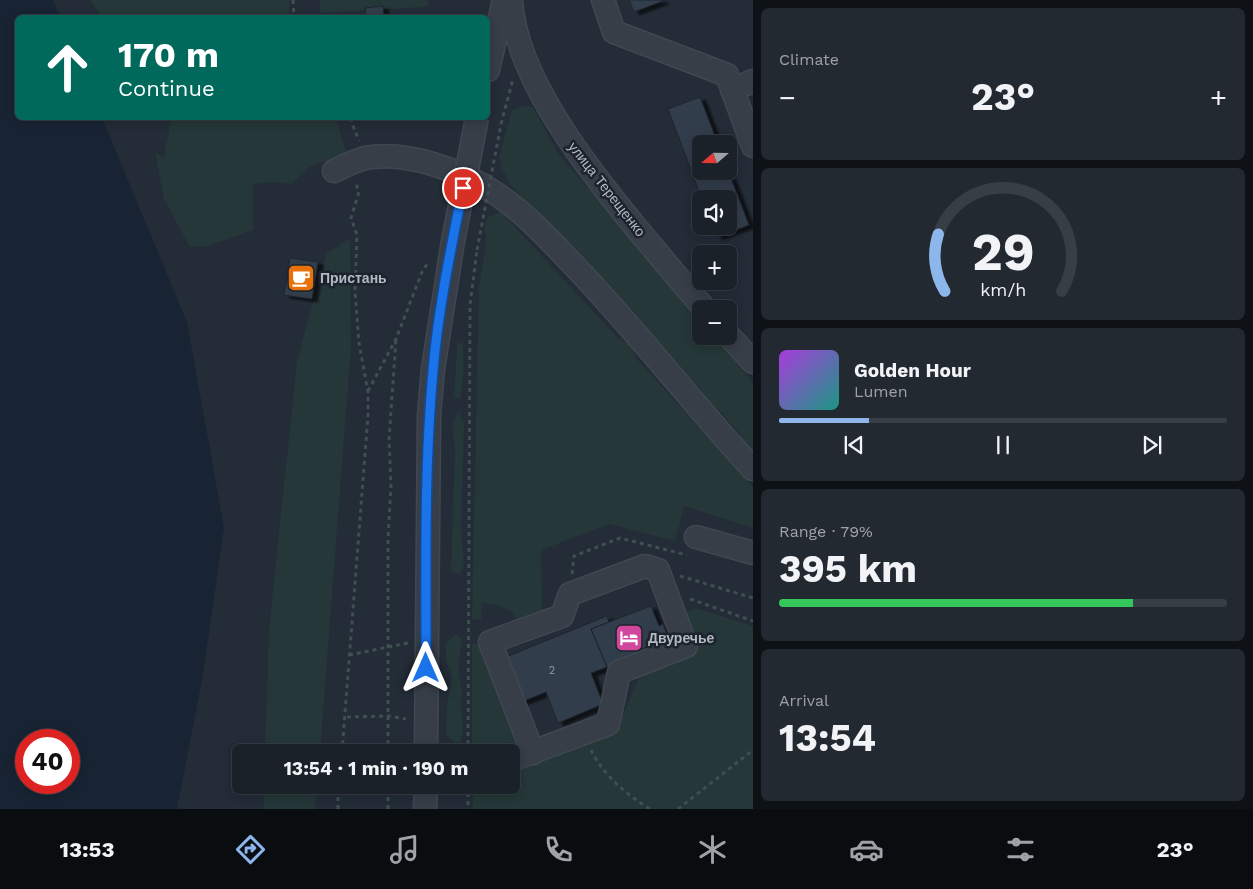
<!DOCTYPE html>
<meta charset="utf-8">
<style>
:root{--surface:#1a2129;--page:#232931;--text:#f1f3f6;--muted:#9fa3a8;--line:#383e46;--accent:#8db6ed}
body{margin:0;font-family:"Work Sans",sans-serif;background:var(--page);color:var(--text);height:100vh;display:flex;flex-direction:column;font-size:19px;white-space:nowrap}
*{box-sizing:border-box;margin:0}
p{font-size:16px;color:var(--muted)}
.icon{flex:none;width:28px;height:28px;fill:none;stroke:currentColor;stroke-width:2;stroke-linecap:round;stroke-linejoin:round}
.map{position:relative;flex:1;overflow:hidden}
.sheet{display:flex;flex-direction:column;gap:8px;padding:8px;background:#0e1217;width:500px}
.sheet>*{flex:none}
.hud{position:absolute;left:15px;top:15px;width:475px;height:105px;border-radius:8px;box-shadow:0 2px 12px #0003,0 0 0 1px var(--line);background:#00695c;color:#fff;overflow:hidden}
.needle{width:32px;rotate:250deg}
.controls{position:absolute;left:692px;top:135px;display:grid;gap:10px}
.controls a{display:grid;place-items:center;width:45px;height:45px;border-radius:8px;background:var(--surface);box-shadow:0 2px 12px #0003,0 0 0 1px var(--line);font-size:25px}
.speed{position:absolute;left:15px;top:729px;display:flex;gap:10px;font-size:25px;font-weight:700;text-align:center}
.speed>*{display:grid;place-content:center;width:65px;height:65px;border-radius:50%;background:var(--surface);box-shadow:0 2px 12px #0003,0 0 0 1px var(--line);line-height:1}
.speed .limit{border:8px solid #d22;background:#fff;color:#111}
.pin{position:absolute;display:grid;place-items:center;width:42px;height:42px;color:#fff;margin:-21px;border:2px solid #fff;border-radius:50%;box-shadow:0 1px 5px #0007}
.me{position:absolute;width:55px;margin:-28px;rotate:0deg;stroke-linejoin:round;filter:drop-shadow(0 0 4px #0008)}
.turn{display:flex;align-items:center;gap:18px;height:105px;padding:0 20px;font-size:22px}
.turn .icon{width:65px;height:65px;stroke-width:2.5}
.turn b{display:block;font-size:35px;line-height:42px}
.big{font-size:38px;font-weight:700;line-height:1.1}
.sheet .tile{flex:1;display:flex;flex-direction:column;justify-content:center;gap:8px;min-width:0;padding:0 18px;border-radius:8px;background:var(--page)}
.sheet .dial{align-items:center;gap:0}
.dial svg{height:130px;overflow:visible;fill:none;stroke:var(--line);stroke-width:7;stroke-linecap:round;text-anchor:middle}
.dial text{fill:var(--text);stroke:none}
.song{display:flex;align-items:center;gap:15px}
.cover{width:60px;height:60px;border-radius:8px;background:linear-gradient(135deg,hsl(280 70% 55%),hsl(170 70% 35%))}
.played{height:5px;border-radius:2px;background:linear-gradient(90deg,var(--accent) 20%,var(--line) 20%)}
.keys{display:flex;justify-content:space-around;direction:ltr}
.heat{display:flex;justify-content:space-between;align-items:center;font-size:28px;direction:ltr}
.charge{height:8px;border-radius:4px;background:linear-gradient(90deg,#34c759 79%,var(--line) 0)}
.trip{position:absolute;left:232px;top:744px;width:288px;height:50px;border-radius:8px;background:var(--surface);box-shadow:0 2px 12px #0003,0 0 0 1px var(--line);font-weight:700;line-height:50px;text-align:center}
.tab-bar{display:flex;height:80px;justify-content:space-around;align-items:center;background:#0a0d10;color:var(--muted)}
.tab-bar .icon{width:35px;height:35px}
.tab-bar .active{color:var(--accent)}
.tab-bar b{font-size:22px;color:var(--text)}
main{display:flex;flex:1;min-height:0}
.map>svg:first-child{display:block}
.green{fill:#253738}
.water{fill:#182433;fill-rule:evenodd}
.building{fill:#333e4b;stroke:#1e252e;filter:url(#shadow)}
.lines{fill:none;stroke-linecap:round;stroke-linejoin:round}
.minor-casing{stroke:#404751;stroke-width:25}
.path{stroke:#3e5050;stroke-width:3;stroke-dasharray:4 4;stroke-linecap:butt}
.minor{stroke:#373e48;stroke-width:22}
.minor-bridge-casing{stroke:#404751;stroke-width:25;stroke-linecap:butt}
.path-bridge{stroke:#3e5050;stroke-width:3;stroke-dasharray:4 4;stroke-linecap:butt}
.minor-bridge{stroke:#373e48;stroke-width:22}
.route-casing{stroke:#114b97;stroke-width:12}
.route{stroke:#1a73e8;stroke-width:9}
.labels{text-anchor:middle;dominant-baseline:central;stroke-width:5;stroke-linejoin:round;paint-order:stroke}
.number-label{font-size:11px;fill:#9199a4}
.street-label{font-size:14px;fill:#b2b9c4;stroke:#1c232c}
.poi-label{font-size:14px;font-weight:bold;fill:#b2b9c4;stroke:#1c232c;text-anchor:start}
</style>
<main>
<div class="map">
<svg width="753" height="809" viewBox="0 0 753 809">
<defs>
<filter id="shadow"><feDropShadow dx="5.5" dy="3" stdDeviation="1" flood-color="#0009"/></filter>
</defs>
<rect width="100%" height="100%" fill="#232c37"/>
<path class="green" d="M90 0H289V17H102Z
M320 0H429L427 7 320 13Z
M524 106 533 107 558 153 701 322V336H714L753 383V460L739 441 740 434 721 412 712 406 698 386 681 370 656 340 646 337 511 185 501 167 499 158 512 110Z
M171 118H336L346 152 308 168 291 184 276 182 253 184V230L208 246 190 247 164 199 155 152 164 158Z
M501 212 618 338 630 345 636 358 704 433 713 439 719 449 753 487V528L684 506 675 541 609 524 541 550 542 611 518 621C510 606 498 605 482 603L481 620 472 619 479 286 486 244 485 224 488 217Z
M350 238 351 346 320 752H265L269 629 297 361 326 254Z
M462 341C465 347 463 392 460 398H454L457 345Z
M459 412 464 423 461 527 464 566 461 573H454L451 571 455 450C454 437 449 423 459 412Z
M696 608 753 626V809H473V785H511V766H531L616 732 643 668 694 647 683 613Z
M455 634 462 639 458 671 462 691 461 704 463 730 461 742 455 743 446 734 447 705 452 678 446 658V644Z
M472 643 482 645 522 745 511 752H472Z
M264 785H317L315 809H264Z"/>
<path class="water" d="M0 0H53L60 17 18 18V118H102L187 322 224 528 203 674 177 809H0ZM26 740H69V782H26Z"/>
<path class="building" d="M629 0H662L663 1 634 12Z
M383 6 384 18H366L365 8Z
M700 97 718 144H701V171H728L749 225 717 237 713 226H729V199H702L668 109Z
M290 258 318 262 312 299 284 295Z
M651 606 659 626 663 624 667 634 663 636 664 640 639 650 641 654 607 667 591 629Z
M607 616 609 622 591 629 607 667 591 673 603 704 558 723 546 692 519 703 501 659Z"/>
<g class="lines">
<g class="minor-casing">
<path id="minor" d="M511 0C515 79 590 171 638 230 660 256 682 283 705 309
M603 0 614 32 727 75 753 146
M488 70 504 0
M732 90 753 81
M334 171C344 166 355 161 365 158 408 150 463 171 498 195 530 217 556 247 583 275 642 338 695 406 753 469
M729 336 753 362
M696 537 753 553
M426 752 429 416 433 369 453 241
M511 760 608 724 619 672 686 646 658 570 645 566 570 594 562 616 490 642 533 753
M425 809 426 785"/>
</g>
<path class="path" d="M293 0 294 18
M350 118 359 141
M501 124 513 79
M368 391 396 339 422 272 429 261
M572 574 574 556 620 538 687 555
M680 576 753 598
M690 599 753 621
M349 655 408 643
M347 717 389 716 406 719
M591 750C603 775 627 795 650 809
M342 752 368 415V392L359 343 355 291 357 235 351 218 359 192 355 181
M388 752V539L391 485 389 440 396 339
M468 752 470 305 477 250
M468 785V809
M338 809V785
M388 809V785
M678 809 753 750"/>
<use href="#minor" class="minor"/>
<g class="minor-bridge-casing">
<path id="minor-bridge" d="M453 241 477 118"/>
</g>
<path class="path-bridge" d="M477 250 501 124"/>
<use href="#minor-bridge" class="minor-bridge"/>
</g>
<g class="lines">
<g class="route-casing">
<path id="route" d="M426 668C426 569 424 470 433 371 438 310 451 248 463 188"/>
</g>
<use href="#route" class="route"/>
</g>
<defs>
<g id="cafe-square" transform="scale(1.4375)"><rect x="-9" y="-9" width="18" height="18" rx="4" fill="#e8710a" stroke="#1c232c"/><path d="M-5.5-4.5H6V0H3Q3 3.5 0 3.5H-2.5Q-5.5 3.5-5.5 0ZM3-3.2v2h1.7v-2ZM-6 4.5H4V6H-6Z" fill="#fff"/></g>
<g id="hotel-square" transform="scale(1.4375)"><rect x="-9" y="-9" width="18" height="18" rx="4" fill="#d1479c" stroke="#1c232c"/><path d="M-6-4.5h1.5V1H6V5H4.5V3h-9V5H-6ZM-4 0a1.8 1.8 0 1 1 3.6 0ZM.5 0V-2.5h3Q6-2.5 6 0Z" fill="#fff"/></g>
</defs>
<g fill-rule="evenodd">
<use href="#cafe-square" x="301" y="278"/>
<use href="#hotel-square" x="629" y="638"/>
</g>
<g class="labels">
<g class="number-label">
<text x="552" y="670">2</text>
</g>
<g class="street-label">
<text transform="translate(607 189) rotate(52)">улица Терещенко</text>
</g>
<g class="poi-label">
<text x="320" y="278">Пристань</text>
<text x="648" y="638">Двуречье</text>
</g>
</g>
</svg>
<div class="controls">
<a><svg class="needle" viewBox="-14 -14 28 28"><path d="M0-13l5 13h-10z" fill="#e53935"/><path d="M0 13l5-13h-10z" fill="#9fa3a8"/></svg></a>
<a><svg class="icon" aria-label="sound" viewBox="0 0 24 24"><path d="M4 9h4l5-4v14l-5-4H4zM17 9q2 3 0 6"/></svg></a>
<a>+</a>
<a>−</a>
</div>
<div class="speed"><div class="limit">40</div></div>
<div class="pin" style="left:463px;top:188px;background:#d93025"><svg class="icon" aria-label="arrive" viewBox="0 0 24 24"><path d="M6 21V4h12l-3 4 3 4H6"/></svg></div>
<svg class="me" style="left:426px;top:668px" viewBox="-20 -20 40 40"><path d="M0-17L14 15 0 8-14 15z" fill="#1a73e8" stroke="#fff" stroke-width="4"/></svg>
<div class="trip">13:54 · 1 min · 190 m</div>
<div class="hud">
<div class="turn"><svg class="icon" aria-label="ahead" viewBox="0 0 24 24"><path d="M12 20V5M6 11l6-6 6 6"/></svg><div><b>170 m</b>Continue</div></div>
</div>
</div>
<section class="sheet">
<div class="tile"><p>Climate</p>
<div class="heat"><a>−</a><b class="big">23°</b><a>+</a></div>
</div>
<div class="tile dial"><svg viewBox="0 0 100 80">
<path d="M14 69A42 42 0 1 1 86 69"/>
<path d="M14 69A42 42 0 0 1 10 34" stroke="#8db6ed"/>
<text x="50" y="56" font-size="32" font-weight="700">29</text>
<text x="50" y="72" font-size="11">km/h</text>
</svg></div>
<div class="tile">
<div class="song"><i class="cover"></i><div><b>Golden Hour</b><p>Lumen</p></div></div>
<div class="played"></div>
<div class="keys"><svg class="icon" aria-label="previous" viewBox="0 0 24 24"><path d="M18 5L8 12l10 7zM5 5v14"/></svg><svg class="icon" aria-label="pause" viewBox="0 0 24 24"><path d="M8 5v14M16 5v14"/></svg><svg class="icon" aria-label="next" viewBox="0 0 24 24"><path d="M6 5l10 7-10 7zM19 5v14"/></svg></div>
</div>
<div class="tile"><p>Range · 79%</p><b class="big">395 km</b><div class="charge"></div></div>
<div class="tile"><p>Arrival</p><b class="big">13:54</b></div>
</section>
</main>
<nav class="tab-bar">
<b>13:53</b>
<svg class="icon active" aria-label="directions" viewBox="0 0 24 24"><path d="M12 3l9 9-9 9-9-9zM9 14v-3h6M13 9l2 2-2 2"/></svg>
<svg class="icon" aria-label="music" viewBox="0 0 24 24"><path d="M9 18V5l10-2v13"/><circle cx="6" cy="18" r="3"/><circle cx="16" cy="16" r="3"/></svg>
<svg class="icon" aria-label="phone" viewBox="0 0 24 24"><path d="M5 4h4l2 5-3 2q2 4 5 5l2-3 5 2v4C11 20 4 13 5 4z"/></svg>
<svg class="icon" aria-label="climate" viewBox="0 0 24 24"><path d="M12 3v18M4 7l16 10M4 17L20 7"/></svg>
<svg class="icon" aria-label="car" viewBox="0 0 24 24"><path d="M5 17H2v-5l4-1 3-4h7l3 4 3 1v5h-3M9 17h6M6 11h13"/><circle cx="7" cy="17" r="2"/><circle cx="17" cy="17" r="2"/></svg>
<svg class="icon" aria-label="filters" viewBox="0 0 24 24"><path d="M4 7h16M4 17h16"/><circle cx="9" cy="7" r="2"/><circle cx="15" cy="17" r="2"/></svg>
<b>23°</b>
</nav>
